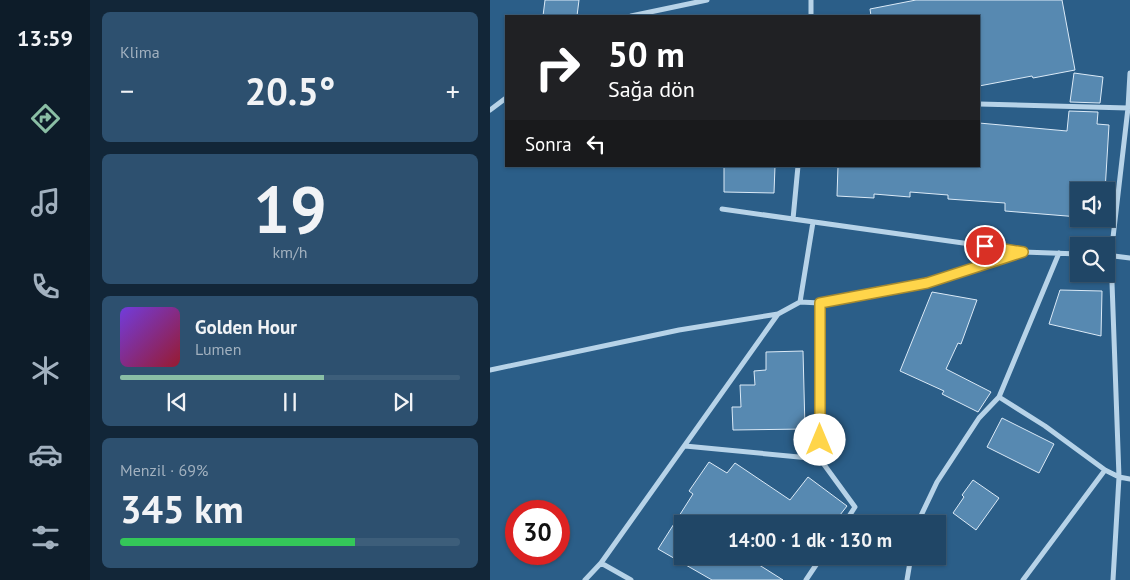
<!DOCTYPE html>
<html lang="tr">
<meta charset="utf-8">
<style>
:root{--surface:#204666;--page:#2d506f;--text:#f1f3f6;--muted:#a2b1bf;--line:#3d5e7a;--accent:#8abfa5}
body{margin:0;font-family:"PT Sans",sans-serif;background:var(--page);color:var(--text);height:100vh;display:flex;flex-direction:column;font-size:19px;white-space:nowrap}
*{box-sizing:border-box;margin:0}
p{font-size:16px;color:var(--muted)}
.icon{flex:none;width:28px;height:28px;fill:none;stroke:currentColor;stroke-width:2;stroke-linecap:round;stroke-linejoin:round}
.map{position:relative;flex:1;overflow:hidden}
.details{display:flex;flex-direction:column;gap:12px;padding:12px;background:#122638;width:400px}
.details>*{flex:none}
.hud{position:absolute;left:15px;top:15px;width:475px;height:152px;border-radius:0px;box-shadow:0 1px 4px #0004,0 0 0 1px var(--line);background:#202124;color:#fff;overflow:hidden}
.tools{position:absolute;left:580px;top:182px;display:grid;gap:10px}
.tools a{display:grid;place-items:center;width:45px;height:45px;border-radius:0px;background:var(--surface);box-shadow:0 1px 4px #0004,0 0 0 1px var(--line);font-size:25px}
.speed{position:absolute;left:15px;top:500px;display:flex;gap:10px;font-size:25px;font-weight:700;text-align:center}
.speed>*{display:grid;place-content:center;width:65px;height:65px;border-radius:50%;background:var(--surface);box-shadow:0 1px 4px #0004,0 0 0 1px var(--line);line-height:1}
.speed .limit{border:8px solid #d22;background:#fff;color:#111}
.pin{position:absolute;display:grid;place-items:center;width:42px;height:42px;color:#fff;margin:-21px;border:2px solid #fff;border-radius:50%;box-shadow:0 1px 5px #0007}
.me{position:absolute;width:55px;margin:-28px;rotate:0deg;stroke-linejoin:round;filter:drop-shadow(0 0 4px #0008)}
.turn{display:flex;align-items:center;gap:18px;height:105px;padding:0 20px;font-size:22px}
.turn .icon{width:65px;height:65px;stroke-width:2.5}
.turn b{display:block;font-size:35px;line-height:42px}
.then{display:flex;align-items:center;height:48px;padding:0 20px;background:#0003;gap:10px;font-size:19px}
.big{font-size:38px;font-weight:700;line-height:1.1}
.details .card{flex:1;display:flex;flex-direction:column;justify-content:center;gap:8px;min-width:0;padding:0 18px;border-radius:8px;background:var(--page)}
.details .dial{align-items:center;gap:0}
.dial b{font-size:65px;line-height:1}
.song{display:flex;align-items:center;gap:15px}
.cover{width:60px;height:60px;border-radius:8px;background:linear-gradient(135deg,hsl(260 70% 55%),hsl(350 70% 35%))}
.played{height:5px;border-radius:2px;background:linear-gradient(90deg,var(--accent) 60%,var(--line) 60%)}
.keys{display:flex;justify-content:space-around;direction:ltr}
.heat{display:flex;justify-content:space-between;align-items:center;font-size:28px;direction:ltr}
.charge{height:8px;border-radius:4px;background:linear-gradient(90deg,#34c759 69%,var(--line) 0)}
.trip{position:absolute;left:184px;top:515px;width:272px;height:50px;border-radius:0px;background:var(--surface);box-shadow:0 1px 4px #0004,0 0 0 1px var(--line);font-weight:700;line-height:50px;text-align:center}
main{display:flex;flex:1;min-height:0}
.tabs{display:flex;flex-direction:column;width:90px;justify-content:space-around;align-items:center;background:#0d1c29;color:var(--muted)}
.tabs .icon{width:35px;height:35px}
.tabs .on{color:var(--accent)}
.tabs b{font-size:22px;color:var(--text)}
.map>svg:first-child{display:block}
.building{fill:#5789b1;stroke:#dbeaf7}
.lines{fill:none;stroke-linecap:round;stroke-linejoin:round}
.street{stroke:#b7d3e8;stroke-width:5}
.route-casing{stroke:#a68a30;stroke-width:12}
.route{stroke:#ffd54a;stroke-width:9}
</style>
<main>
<nav class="tabs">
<b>13:59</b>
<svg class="icon on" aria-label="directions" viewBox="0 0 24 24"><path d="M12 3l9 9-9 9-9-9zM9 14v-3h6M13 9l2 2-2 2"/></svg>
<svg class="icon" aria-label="music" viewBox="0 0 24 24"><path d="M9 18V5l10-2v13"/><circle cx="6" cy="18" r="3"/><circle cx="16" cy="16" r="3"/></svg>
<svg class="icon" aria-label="phone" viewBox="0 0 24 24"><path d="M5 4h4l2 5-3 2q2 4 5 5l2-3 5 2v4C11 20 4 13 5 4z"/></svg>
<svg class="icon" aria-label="climate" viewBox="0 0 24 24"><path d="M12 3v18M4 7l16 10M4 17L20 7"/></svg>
<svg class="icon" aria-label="car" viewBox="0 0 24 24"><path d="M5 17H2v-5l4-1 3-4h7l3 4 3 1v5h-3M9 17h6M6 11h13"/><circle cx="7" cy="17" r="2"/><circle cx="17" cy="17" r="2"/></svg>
<svg class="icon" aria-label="filters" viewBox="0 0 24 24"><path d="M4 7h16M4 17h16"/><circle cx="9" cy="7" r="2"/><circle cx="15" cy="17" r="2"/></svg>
</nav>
<section class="details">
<div class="card"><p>Klima</p>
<div class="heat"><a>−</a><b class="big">20.5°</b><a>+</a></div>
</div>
<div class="card dial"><b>19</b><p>km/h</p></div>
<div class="card">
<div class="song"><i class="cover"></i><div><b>Golden Hour</b><p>Lumen</p></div></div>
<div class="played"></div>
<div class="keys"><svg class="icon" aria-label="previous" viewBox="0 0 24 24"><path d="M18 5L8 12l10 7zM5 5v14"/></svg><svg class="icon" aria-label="pause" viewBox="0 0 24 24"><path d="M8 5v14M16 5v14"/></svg><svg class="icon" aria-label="next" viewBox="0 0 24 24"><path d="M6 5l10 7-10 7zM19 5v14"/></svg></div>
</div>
<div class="card"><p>Menzil · 69%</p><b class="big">345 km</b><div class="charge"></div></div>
</section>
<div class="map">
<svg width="640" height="580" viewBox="0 0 640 580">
<rect width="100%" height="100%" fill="#2b5e88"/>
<path class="building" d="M55 0H89L87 16H53Z
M426 0H572L585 70 543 78 542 76 489 86V16H381L380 9Z
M584 73 613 77 610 103 580 102Z
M579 111 608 112 607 124 619 125 615 191H589V217L515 211V203L458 199V195L420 192V197L384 194V198L347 196 348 166H489V123L577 131Z
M234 166H285L284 193 234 192Z
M570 290 612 291 611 336 559 324Z
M442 292 487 300 471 344 468 343 456 369 501 392 488 412 452 394 454 391 410 371Z
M313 351 315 429 243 430 242 407H251L250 385H265L264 371 276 370V352Z
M512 418 564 444 549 473 497 447Z
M219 462 237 473 245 463 300 500 318 477 357 506 343 524H192V556H255L293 580H222L168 549 203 494 199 491Z
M483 480 509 498 486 530 463 513 474 497 472 495Z"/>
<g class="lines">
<path class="street" d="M141 16 217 0
M321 16V0
M489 104 638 108
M0 110 16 98
M232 209 530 251
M303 219 308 166
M616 255 640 258
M310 302 323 222
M330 303V459L365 507 354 524
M0 370 189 330 288 314 310 302 330 303 437 283 533 252 589 254
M509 397 555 426 615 470 629 477 640 479
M195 446 330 459
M427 524 447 482 489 418 509 397 569 253
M111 563 141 580
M95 580 111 563 288 314
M316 580 332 556
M417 580 421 556
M533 580 615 470
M623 580 629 477 621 255 638 108 640 73"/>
</g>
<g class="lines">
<g class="route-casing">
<path id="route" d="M330 440V303L437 283 533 252 495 246"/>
</g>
<use href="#route" class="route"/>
</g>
</svg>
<div class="tools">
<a><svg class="icon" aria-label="sound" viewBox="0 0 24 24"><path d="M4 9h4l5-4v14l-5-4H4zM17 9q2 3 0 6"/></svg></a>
<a><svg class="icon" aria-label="search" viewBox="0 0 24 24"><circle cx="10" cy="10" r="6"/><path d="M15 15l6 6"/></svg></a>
</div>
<div class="speed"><div class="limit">30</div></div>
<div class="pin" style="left:495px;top:246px;background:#d93025"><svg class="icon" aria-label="arrive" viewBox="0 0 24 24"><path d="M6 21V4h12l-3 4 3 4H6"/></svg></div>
<svg class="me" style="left:330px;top:440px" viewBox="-20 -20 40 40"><circle r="19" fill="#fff"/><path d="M0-13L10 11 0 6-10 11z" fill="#ffd54a"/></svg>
<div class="trip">14:00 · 1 dk · 130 m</div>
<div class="hud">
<div class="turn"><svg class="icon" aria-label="right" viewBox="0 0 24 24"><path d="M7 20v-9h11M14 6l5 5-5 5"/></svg><div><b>50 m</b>Sağa dön</div></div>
<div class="then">Sonra<svg class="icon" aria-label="left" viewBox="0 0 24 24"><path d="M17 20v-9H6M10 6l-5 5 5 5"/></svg></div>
</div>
</div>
</main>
